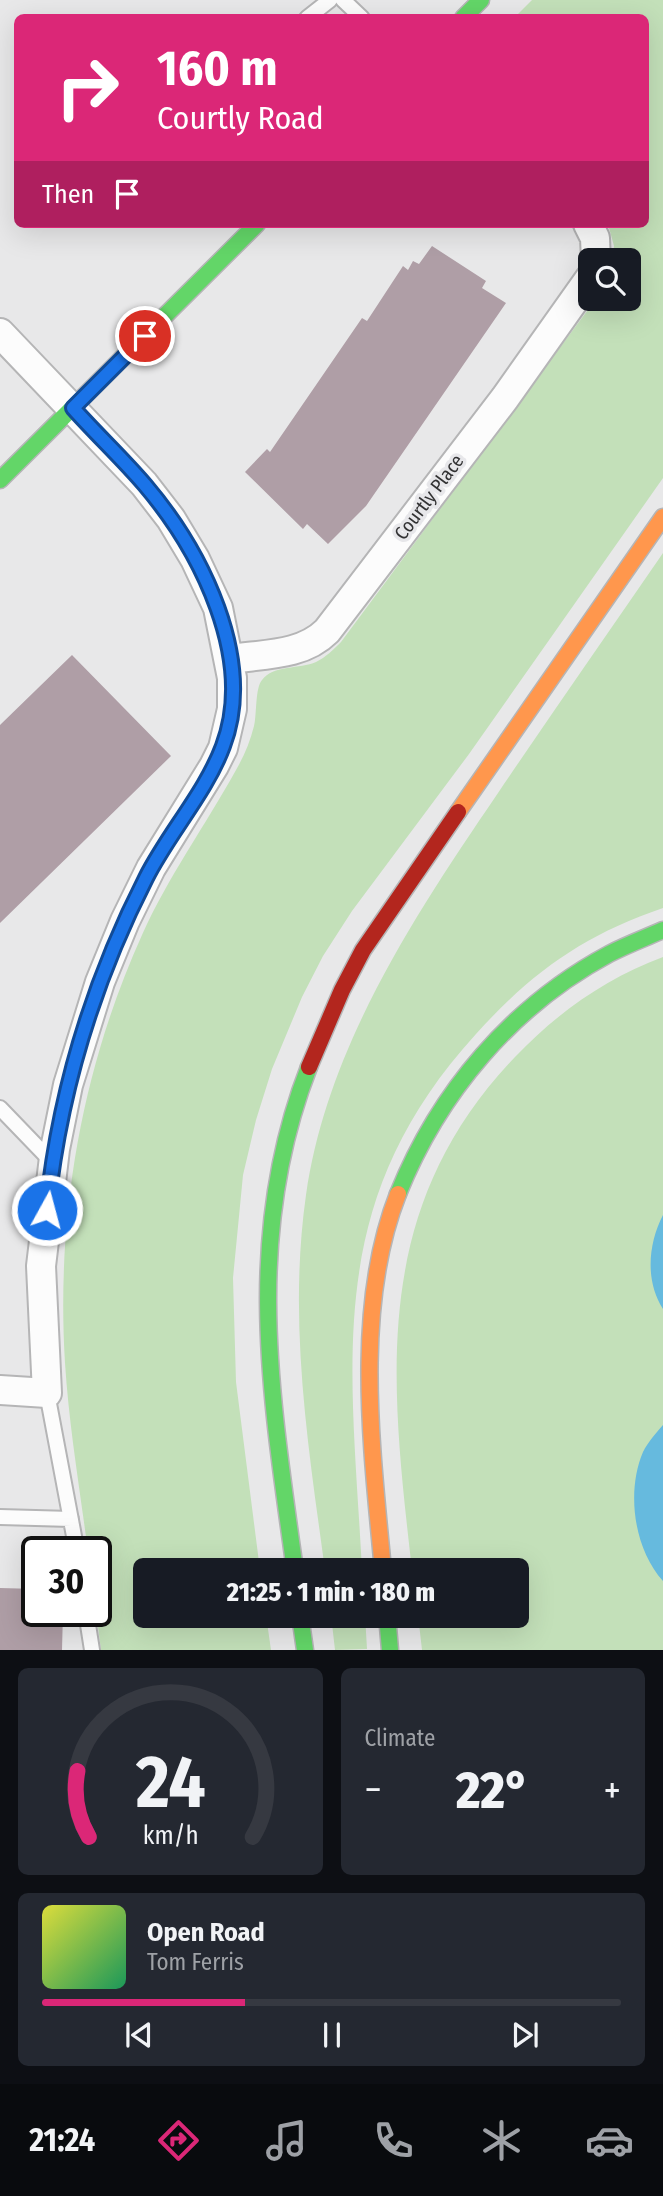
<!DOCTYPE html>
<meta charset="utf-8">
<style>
:root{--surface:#171b24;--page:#242831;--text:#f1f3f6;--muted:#9ea1a6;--line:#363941;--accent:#db2777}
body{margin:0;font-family:"Fira Sans Condensed",sans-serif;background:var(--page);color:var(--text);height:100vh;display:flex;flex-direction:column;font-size:26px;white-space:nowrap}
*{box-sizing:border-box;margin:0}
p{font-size:23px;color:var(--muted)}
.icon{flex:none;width:38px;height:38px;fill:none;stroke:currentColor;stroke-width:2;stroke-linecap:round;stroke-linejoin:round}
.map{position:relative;height:1650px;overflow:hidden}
.side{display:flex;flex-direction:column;gap:18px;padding:18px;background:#0d0f14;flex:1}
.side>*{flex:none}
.banner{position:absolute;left:14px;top:14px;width:635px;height:214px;border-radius:10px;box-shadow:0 7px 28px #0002;background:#db2777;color:#fff;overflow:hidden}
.fabs{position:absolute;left:578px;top:248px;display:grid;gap:14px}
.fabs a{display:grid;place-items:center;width:63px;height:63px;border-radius:10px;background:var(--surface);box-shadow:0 7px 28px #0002;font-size:35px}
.speed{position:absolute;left:21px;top:1536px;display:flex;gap:14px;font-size:35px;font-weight:700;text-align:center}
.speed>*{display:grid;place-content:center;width:91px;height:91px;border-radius:50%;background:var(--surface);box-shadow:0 7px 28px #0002;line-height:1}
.speed .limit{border:4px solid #111;border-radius:10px;background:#fff;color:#111}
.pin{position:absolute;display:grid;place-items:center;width:60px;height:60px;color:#fff;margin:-30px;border:4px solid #fff;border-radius:50%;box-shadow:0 2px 7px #0007}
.me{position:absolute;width:77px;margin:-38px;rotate:7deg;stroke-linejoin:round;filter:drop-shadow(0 0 5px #0008)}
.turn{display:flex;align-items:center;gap:24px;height:147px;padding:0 28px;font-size:32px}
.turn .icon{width:91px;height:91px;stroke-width:2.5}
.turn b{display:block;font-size:49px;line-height:60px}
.then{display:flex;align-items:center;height:66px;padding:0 28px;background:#0003;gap:14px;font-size:26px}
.big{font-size:52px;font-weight:800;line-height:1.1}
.side .widget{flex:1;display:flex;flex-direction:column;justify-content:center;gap:10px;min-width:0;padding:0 24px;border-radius:10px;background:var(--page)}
.side .dial{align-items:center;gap:0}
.dial svg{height:182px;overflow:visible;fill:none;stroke:var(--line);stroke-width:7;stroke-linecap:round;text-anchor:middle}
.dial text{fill:var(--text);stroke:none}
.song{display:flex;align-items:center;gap:21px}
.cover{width:84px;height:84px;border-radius:10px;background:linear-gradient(135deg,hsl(60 70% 55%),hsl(150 70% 35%))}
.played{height:7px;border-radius:4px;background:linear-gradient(90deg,var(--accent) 35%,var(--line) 35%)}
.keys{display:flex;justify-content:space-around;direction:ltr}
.heat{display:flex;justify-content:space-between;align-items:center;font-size:38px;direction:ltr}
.side .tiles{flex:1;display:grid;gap:18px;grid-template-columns:1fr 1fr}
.widget:last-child{grid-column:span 2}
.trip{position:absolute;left:133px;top:1558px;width:396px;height:70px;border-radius:10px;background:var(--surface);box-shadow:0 7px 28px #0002;font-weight:800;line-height:70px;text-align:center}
.dock{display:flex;height:112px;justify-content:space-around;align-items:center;background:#090b0e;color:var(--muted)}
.dock .icon{width:49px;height:49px}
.dock .active{color:var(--accent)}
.dock b{font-size:32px;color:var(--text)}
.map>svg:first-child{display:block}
.green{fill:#c3e0b9}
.water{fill:#66bade}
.building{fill:#af9ea6}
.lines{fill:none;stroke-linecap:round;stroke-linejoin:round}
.lane-casing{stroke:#b5b5b6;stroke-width:18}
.street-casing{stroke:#b5b5b6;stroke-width:32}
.fast-casing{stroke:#b5b5b6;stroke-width:19}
.slow-casing{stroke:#b5b5b6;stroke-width:19}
.jam-casing{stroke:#b5b5b6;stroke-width:19}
.lane{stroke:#fcfcfc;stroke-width:14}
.street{stroke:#fcfcfc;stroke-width:28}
.fast{stroke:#63d668;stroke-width:16}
.slow{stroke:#ff974d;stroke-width:16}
.jam{stroke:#b3261e;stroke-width:16}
.route-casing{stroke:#114b97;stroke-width:18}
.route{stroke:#1a73e8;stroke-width:12}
.labels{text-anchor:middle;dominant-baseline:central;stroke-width:7;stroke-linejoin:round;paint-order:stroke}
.street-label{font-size:19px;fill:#333334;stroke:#e7e7ea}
</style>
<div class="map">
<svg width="663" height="1650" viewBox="0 0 663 1650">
<rect width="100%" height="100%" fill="#e8e8e9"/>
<path class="green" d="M532 0H663V478L469 754 352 911 323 956 302 997 272 1069 256 1120 243 1175 233 1278 236 1382 260 1570H145V1615H266L271 1650H101L96 1611V1552H88C80 1490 69 1426 65 1363 56 1217 81 1070 142 935 168 877 205 826 236 770 244 756 250 742 254 726 257 714 255 688 262 680 273 665 300 669 316 662 326 657 333 650 341 642L596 299H628V261H613L614 246 608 224H646V18L515 17Z
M663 553V908C584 935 532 972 476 1034 322 1203 351 1360 362 1570H325C308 1445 288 1321 306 1195 327 1047 415 915 498 793 552 713 608 633 663 553Z
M663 957V1650H422L418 1615H516V1570H412C390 1377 370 1209 515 1057 557 1013 606 978 663 957Z
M331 1615H365L367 1649 335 1650Z"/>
<path class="water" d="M663 1215V1309C645 1281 648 1244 663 1215Z
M663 1425V1581C634 1549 626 1492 643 1452 648 1442 656 1433 663 1425Z"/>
<path class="building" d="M432 246 486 281 482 288 506 303 366 506 328 544 307 524 303 529 245 472 267 449 270 452 362 318 367 321 403 266 408 270 413 261 419 264Z
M72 655 171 756 0 923V725Z
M0 1588 37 1589V1612H63L62 1650H0Z"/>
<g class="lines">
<g class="lane-casing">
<path id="lane" d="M343 0 362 18
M307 18 330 0
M0 1108 53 1163
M47 1393 77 1552
M0 1517 71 1519
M86 1612 92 1650"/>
</g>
<g class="street-casing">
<path id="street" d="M588 224 595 238 596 261
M0 333 144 484 171 519 195 559 218 608 232 678V709L223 748 214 766 151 868 125 921 100 982 68 1085 55 1149 41 1266 47 1393 0 1390
M230 659C264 654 302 656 327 631L505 398 590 278"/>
</g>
<g class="fast-casing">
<path id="fast" d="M463 18 481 0
M0 480 257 224
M398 1194C439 1092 512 1006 609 954 626 945 645 938 663 930
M295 1570C271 1397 243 1236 309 1067
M300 1615 305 1650
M387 1615 390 1650"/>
</g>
<g class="slow-casing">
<path id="slow" d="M458 812 663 517
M383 1570C372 1450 353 1308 398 1194"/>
</g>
<g class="jam-casing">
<path id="jam" d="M309 1067 342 990 363 950 458 812"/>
</g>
<use href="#lane" class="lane"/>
<use href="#street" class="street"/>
<use href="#fast" class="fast"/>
<use href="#slow" class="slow"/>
<use href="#jam" class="jam"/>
</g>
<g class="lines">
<g class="route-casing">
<path id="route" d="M47 1210C59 1094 93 982 146 878 168 834 206 792 223 746 256 659 201 551 145 485 122 458 96 434 73 408L145 336"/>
</g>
<use href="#route" class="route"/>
</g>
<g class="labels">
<g class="street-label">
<text transform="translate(429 497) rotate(-53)">Courtly Place</text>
</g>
</g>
</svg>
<div class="fabs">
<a><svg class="icon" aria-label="search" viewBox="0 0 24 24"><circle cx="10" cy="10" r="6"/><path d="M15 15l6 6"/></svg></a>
</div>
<div class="speed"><div class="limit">30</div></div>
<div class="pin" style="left:145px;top:336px;background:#d93025"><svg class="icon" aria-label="arrive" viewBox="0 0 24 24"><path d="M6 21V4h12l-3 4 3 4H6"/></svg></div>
<svg class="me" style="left:47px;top:1210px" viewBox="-20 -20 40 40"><circle r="17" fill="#1a73e8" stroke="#fff" stroke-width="3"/><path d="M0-11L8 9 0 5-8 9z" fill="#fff"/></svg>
<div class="trip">21:25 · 1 min · 180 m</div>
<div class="banner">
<div class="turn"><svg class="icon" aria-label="right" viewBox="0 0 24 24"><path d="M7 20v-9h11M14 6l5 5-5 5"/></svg><div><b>160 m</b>Courtly Road</div></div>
<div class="then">Then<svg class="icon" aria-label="arrive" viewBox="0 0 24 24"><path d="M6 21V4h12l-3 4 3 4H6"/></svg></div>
</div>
</div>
<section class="side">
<div class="tiles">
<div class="widget dial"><svg viewBox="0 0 100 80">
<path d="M14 69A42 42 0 1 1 86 69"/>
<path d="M14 69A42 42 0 0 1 9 40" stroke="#db2777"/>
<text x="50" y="56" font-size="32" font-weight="700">24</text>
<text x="50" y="72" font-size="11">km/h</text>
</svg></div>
<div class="widget"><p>Climate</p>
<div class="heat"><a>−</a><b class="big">22°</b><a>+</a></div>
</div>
<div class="widget">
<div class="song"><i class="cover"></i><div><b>Open Road</b><p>Tom Ferris</p></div></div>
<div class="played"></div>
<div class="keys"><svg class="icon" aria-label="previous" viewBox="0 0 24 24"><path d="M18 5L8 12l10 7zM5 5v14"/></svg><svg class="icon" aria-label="pause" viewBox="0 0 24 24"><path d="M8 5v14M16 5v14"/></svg><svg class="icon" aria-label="next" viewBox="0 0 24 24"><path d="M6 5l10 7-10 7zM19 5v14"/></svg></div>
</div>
</div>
</section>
<nav class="dock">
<b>21:24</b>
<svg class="icon active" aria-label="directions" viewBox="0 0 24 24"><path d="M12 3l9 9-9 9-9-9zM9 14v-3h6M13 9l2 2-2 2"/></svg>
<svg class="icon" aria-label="music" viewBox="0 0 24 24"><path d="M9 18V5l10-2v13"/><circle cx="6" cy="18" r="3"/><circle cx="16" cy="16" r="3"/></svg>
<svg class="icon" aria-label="phone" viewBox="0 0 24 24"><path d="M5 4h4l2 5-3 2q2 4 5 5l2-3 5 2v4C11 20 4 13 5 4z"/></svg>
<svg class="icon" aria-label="climate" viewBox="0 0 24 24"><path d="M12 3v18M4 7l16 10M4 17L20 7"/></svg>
<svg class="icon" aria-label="car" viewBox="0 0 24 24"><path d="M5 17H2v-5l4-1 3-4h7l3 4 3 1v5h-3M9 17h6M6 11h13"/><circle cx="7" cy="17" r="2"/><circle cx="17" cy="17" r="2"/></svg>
</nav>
